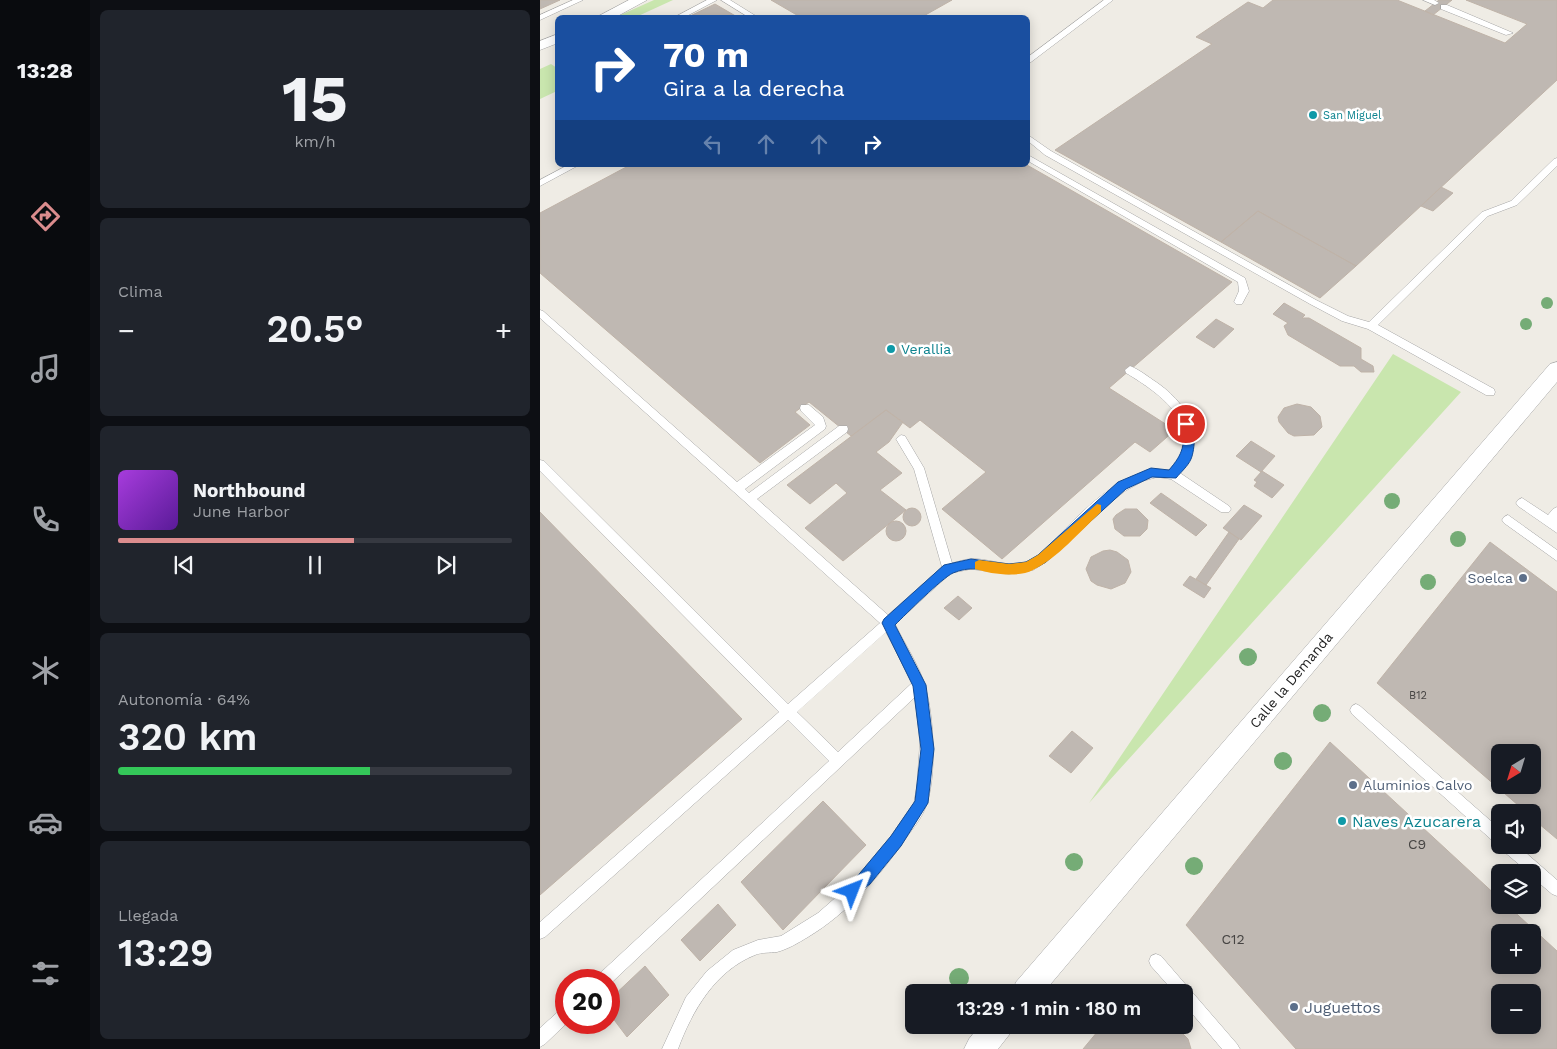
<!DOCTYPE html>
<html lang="es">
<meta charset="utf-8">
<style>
:root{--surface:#171b24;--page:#20242c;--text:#f1f3f6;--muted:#9ea1a6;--line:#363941;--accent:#db8c8d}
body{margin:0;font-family:"Work Sans",sans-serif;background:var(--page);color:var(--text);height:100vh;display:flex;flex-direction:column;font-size:19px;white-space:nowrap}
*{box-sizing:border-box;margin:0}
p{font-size:16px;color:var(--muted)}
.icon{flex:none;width:28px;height:28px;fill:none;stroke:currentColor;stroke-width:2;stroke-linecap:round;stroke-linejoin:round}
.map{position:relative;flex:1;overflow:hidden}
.details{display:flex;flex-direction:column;gap:10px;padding:10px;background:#0d0f14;width:450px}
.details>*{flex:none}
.banner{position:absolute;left:15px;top:15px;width:475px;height:152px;border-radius:8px;box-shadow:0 2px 12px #0003;background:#1a4fa0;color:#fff;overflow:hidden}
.needle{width:32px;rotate:218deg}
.buttons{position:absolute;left:951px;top:744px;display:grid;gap:10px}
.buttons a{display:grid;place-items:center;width:50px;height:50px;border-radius:8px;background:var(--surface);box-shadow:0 2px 12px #0003;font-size:25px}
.speed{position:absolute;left:15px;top:969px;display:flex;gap:10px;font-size:25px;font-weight:700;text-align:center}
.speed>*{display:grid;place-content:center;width:65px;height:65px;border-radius:50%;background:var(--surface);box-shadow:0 2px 12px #0003;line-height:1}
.speed .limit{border:8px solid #d22;background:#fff;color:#111}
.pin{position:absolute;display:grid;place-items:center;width:42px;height:42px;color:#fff;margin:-21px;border:2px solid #fff;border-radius:50%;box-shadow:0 1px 5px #0007}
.me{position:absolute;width:55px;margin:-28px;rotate:45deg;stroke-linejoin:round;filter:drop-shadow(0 0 4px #0008)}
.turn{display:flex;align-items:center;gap:18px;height:105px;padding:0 25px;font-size:22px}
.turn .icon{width:65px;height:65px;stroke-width:2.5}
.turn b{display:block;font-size:35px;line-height:42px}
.lanes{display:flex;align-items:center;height:48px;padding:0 25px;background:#0003;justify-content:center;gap:25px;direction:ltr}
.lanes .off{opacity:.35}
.big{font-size:38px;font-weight:600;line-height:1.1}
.details .widget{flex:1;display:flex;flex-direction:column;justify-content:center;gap:8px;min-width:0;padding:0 18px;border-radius:8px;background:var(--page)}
.details .dial{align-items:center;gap:0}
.dial b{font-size:65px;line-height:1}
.song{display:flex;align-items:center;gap:15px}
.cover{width:60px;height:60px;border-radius:8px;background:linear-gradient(135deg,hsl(280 70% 55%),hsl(270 70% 35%))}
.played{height:5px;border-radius:2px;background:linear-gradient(90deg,var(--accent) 60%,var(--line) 60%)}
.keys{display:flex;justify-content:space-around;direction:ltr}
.heat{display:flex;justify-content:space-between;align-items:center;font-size:28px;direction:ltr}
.charge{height:8px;border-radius:4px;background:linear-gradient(90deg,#34c759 64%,var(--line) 0)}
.trip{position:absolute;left:365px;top:984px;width:288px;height:50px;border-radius:8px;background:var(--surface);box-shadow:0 2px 12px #0003;font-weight:600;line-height:50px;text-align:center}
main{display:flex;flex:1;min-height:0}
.tabs{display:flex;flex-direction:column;width:90px;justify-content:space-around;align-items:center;background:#090b0e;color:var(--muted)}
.tabs .icon{width:35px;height:35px}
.tabs .selected{color:var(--accent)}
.tabs b{font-size:22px;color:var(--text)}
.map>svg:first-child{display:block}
.grass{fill:#c9e6ae}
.building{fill:#bfb8b2;stroke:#bfb3a8;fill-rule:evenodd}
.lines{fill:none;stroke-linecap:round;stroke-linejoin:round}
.service-casing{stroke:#a5a5a5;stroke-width:1}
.minor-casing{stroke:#a5a5a5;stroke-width:1}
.service{fill:#fff;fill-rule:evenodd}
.minor{fill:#fff;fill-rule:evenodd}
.tree{fill:#75ac76}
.route{fill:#1a73e8;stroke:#114b97}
.slow{fill:#f59e0b}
.culture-dot{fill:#0f9aa8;stroke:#fff;stroke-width:2}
.service-dot{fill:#5c6f8a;stroke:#fff;stroke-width:2}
.labels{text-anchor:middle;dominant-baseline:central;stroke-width:5;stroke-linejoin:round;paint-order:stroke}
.far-culture-label{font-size:11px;fill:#0d838f;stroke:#fff;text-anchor:start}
.number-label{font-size:11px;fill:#464443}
.culture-label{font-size:14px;fill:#0d838f;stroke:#fff;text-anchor:start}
.service-label{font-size:14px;fill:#4e5e75;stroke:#fff;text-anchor:end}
.street-label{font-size:14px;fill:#1e1e1e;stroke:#fff}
.near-number-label{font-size:14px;fill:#464443}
.near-culture-label{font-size:16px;fill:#0d838f;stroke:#fff;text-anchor:start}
.near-service-label{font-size:16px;fill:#4e5e75;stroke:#fff;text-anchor:start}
</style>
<main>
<nav class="tabs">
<b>13:28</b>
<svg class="icon selected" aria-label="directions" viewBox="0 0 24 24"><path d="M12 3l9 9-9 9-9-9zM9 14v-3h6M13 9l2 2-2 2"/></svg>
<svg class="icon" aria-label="music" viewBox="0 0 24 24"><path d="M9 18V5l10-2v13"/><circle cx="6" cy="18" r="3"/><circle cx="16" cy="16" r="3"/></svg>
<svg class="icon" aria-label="phone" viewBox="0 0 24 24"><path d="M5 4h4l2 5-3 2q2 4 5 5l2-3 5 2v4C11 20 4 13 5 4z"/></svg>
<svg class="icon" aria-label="climate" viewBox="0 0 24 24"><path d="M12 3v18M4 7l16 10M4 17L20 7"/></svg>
<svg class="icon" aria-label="car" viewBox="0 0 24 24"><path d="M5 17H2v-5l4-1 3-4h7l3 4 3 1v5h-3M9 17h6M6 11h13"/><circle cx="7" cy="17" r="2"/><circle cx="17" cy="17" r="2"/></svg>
<svg class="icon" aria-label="filters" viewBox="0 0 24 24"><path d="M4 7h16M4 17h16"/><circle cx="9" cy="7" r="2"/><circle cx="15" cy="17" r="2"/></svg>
</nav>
<section class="details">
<div class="widget dial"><b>15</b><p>km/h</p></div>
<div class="widget"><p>Clima</p>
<div class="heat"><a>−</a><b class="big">20.5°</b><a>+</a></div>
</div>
<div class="widget">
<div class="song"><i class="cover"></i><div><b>Northbound</b><p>June Harbor</p></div></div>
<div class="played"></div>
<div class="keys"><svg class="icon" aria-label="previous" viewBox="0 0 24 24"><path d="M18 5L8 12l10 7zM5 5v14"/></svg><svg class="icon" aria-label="pause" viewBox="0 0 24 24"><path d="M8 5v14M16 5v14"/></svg><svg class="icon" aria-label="next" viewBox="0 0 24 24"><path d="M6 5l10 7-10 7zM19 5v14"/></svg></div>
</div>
<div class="widget"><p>Autonomía · 64%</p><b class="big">320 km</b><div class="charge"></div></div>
<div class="widget"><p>Llegada</p><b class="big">13:29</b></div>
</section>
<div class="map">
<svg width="1017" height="1049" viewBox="0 0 1017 1049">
<rect width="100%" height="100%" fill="#efece5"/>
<path class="grass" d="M114 0H133L96 17H76Z
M11 64 17 68V91L0 99V69Z
M853 354 921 392 549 803Z"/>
<path class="building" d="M0 0H20L0 9Z
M231 0H412L380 18H262Z
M733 0H857L965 43 987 24 926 0H1017V80L816 266 718 211 681 242 515 150 672 44 656 37 708 2 723 8Z
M899 0H912L893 15 885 11Z
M175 4 199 18H146Z
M90 165H487L692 282 569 388 635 430 610 452 595 442 462 559 402 509 446 472 380 420 370 428 346 410 311 436 269 402 255 412 270 425 220 463 0 273V213Z
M901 187 913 193 893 211 881 206Z
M718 211 816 266 780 298 681 242Z
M744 303 765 315 762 318H769L821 348V359L833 366 834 372H821L814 366H800L748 335 744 326 748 323 733 314Z
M676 319 694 329 674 348 656 337Z
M757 404 771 407 780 416 782 427 774 435 754 436 748 433 739 422 738 417 744 408Z
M346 410 363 422 349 442 336 452 362 473 340 490 366 510 303 561 265 528 307 493 296 483 270 504 247 485Z
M711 441 735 456 721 472 696 456Z
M722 471 744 485 732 498 714 486 717 482 714 480Z
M621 493 667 525 656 536 610 503Z
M704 505 722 516 701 540 683 528Z
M363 517a9 9 0 1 1 18 0a9 9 0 1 1-18 0Z
M585 509H597L608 520 607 529 600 536H584L575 529 573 519 576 515Z
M0 512 202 719 0 895Z
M346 531a10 10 0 1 1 20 0a10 10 0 1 1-20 0Z
M689 532 699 539 666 585 656 579Z
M950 542 1017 592V839L992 818V812H986L837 683ZM960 752H992V785H960Z
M570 550 577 552 588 560 591 572 585 583 571 589 557 585 551 581 546 569 551 557 563 551Z
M650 576 671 588 664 598 643 585Z
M418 596 432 608 419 620 404 608Z
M532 731 553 748 531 773 509 756Z
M790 742 960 899V905H967L1017 951V1049H756L646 925ZM960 932H992V965H960ZM960 992H992V1025H960Z
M283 801 326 845 243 930 201 882Z
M178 904 196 925 160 961 141 940Z
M105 966 129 995 87 1037 69 1013V1000Z
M563 1025H634L648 1039 651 1049H543Z"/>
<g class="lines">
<g class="service-casing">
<path id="service" d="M33 0H43L0 20V15Z
M167 0H177L143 18H133Z
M181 0H190L219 18H210Z
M564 0H573L491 62H488V57Z
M883 0H894L899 3 895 5Z
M901 5H907L973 33 966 35 901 9Z
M488 135 511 151 776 300 808 316 829 322 942 212 971 201 1014 159 1017 158V166L977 205 948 216 838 325 954 389 955 392 954 395H946L828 329 802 321 770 304 505 155 488 141Z
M488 155 705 278 709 291 702 304H696L694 302 699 291 698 282 488 161Z
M28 165H39L0 186V180Z
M0 310 3 311 197 482 275 425 261 411 260 408 261 405H269L283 417 286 426 285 429 205 489 209 493 299 426H307L308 429 307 432 217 499 348 615 402 567 374 469 356 439 361 435 365 436 384 468 412 563C418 562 425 559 431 559 449 558 470 569 488 561 501 556 511 543 520 534 548 506 587 465 630 470 669 428 621 394 586 373L585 370 590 366C598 369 606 375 613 380 646 401 671 439 640 473L689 506 691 509 689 512H681L631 479 617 477 603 481 585 491 567 505 506 562 493 570 469 574 431 569 411 573 355 624C363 641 381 669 385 686 394 716 397 776 386 806 382 818 373 828 366 838 340 876 308 913 268 937 258 943 248 949 237 952 230 953 222 952 215 955 175 971 152 1011 138 1049H122L146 997 167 971 193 950 218 940 241 936 278 913 310 885 351 836 374 803 377 786 380 743 375 697 69 985V980H56L58 975 289 761 248 720 5 937 0 939V922L239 712 0 471V460L4 461 248 704 340 623 0 318ZM346 632 372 683 298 752 257 712Z
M982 498 1008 515 1013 509 1017 507V533L978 506 976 503 978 500Z
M968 515 1017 550V561L964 523 962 520 964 517Z
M816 704 820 706 960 829V845L955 843 812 714 810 710 812 706Z
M960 845H977L1017 880V896L1012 894 992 877V872H988L962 850Z
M616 954 621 956 697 1044 700 1049H682L644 1004V992H634L611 966 609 961 611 956Z
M26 1007V1022H28L5 1044 0 1047V1028L21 1009Z"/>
</g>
<g class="minor-casing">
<path id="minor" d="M89 0H107L74 18H55Z
M18 34V43L0 50V41Z
M1017 362V382L504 992H472L476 982 1010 364Z
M440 1025H473L469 1035 458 1049H424L429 1039Z"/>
</g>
<use href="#service" class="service"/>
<use href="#minor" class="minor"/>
</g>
<g class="tree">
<circle cx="1007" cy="303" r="6"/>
<circle cx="986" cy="324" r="6"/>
<circle cx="852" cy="501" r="8"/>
<circle cx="918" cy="539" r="8"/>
<circle cx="888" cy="582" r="8"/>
<circle cx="708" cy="657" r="9"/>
<circle cx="782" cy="713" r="9"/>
<circle cx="743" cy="761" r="9"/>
<circle cx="534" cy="862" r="9"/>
<circle cx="654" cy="866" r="9"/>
<circle cx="419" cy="978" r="10"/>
</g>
<path class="route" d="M646 419C657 423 655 450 651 459 648 466 641 472 636 478L612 477 586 489 506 562C467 587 445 559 413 573 402 578 366 614 355 625L386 685 394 749 388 803 361 846 330 884 312 898 307 896 305 891 351 836 375 801 381 749 373 686 342 623 344 619 404 565 431 559 469 564 486 562 498 555 578 482 611 468 629 470C643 454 646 444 641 424Z"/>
<path class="slow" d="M557 504 561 505V512C540 531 518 558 493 570 478 578 451 574 435 569V562L439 560 469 564 486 562 498 555Z"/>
<g class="culture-dot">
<circle cx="773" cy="115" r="5"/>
<circle cx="351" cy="349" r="5"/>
<circle cx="802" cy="821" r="5"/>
</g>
<g class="service-dot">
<circle cx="983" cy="578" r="5"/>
<circle cx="813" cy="785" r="5"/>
<circle cx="754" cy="1007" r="5"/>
</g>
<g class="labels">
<g class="far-culture-label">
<text x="783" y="115">San Miguel</text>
</g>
<g class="number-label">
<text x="878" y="695">B12</text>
</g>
<g class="culture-label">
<text x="361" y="349">Verallia</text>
</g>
<g class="service-label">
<text x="973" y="578">Soelca</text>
<text x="823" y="785" text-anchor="start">Aluminios Calvo</text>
</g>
<g class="street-label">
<text transform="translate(751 680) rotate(-50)">Calle la Demanda</text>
</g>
<g class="near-number-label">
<text x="877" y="844">C9</text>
<text x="693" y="939">C12</text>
</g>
<g class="near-culture-label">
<text x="812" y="821">Naves Azucarera</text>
</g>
<g class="near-service-label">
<text x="764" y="1007">Juguettos</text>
</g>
</g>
</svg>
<div class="buttons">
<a><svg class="needle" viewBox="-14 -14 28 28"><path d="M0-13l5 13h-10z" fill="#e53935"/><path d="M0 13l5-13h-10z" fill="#9ea1a6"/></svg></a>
<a><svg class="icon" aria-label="sound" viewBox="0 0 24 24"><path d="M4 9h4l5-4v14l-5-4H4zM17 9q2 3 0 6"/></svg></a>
<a><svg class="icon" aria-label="layers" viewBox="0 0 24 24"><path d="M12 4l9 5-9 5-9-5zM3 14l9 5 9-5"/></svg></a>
<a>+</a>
<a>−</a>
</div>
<div class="speed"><div class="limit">20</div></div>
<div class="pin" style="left:646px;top:424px;background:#d93025"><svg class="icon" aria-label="arrive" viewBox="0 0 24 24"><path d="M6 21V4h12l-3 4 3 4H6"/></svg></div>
<svg class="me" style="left:312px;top:891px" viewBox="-20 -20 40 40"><path d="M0-17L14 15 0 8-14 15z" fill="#1a73e8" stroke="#fff" stroke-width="4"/></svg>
<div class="trip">13:29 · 1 min · 180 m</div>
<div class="banner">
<div class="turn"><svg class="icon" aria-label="right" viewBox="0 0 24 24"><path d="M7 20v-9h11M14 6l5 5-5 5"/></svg><div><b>70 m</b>Gira a la derecha</div></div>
<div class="lanes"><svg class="icon off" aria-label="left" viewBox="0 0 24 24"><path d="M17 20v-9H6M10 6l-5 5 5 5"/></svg><svg class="icon off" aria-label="ahead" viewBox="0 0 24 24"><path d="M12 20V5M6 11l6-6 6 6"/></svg><svg class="icon off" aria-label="ahead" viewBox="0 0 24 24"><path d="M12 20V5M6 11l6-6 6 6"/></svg><svg class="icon" aria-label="right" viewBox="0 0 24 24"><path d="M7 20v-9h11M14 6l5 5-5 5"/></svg></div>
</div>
</div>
</main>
